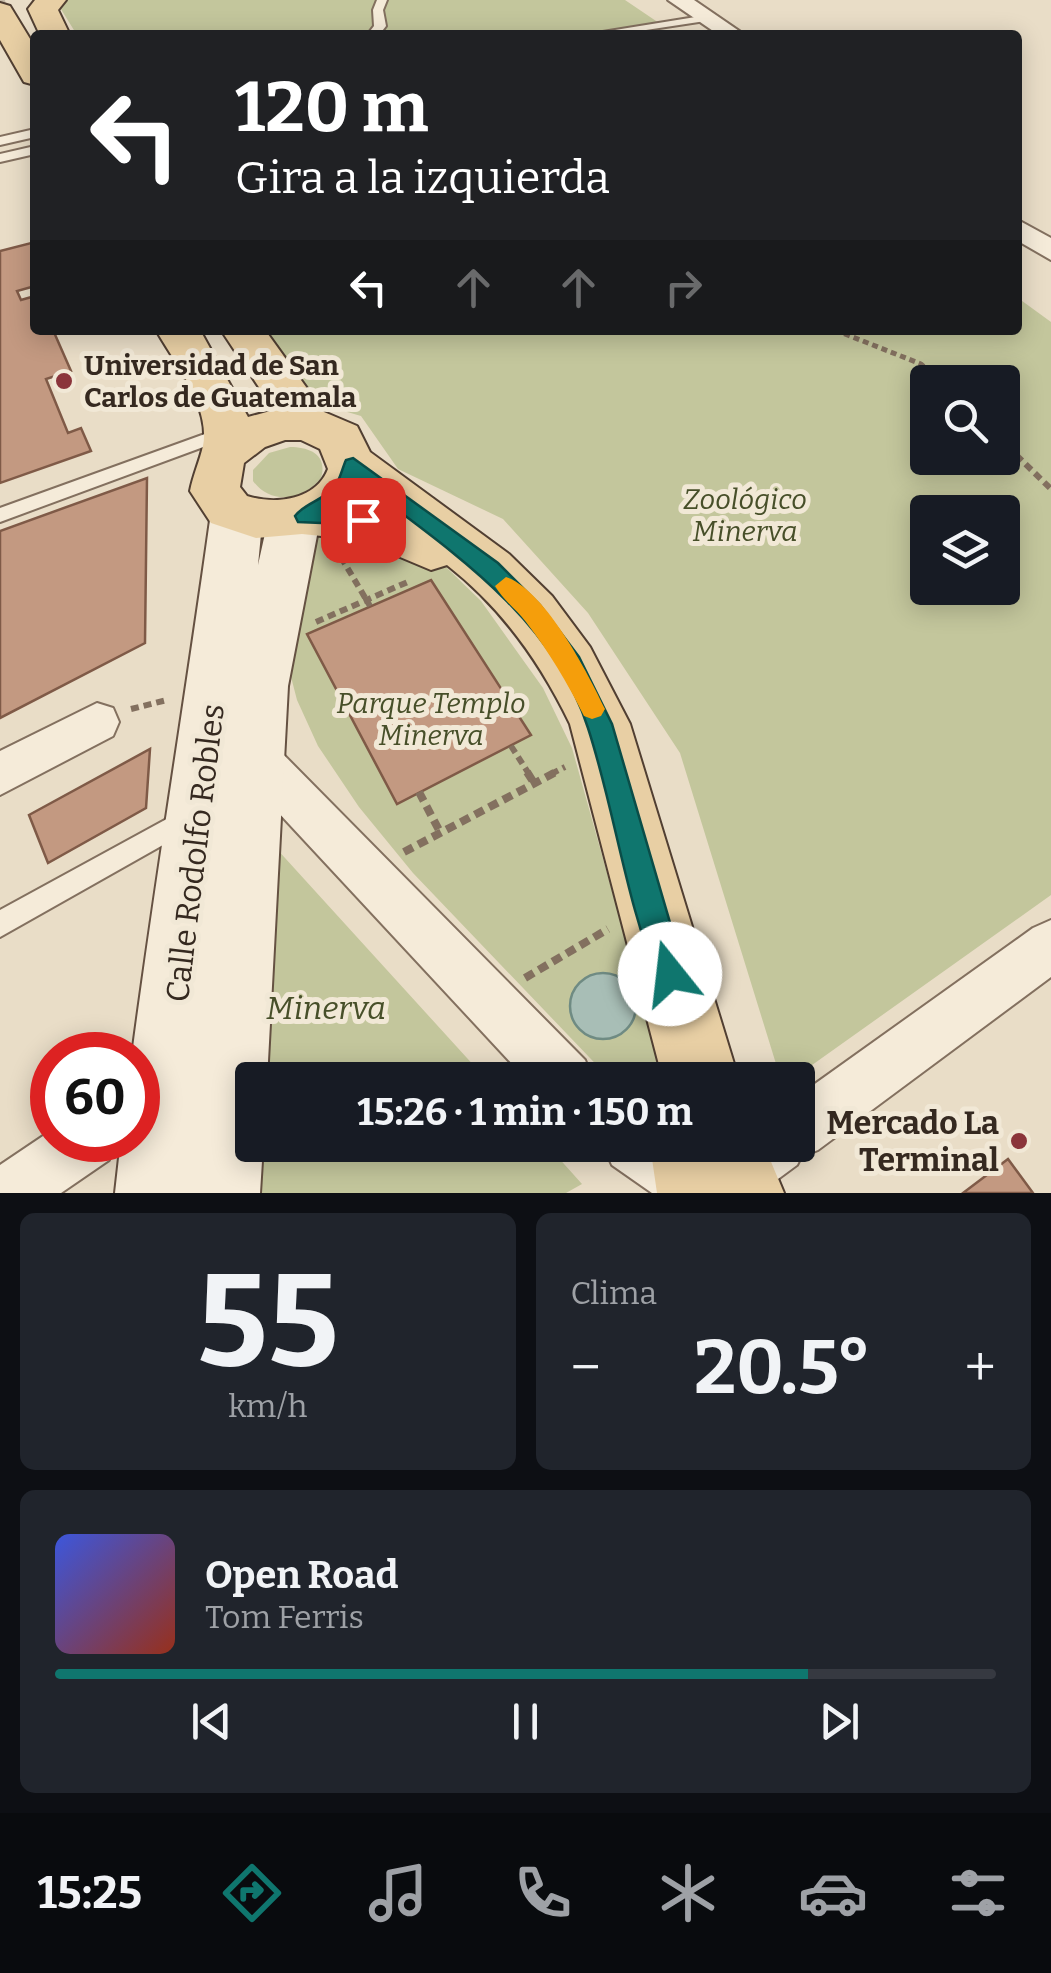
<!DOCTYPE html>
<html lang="es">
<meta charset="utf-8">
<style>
:root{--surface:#171b24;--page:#20242c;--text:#f1f3f6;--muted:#9ea1a6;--line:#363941;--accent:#0f766e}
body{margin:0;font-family:Bitter,serif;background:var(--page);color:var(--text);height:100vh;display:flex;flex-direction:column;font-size:38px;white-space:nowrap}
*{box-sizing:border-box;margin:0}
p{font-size:32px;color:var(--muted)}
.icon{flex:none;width:55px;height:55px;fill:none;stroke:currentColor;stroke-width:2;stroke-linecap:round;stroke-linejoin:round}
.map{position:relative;height:1193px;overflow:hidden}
.sheet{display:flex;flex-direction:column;gap:20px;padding:20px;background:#0d0f14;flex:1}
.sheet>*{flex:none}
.hud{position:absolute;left:30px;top:30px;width:992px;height:305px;border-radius:10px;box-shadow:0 5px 25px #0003;background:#202124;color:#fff;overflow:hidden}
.fabs{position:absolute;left:910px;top:365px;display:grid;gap:20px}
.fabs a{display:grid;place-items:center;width:110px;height:110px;border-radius:10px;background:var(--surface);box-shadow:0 5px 25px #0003;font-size:50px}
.speed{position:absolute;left:30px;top:1032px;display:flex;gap:20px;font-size:50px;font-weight:700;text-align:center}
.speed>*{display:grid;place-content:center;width:130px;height:130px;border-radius:50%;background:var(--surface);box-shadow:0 5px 25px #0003;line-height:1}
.speed .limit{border:15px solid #d22;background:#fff;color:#111}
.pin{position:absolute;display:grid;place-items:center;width:85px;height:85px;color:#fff;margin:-42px;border-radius:20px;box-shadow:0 5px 15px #0006}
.me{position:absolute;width:110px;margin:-55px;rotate:344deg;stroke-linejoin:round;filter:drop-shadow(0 0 8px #0008)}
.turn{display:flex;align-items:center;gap:35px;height:210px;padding:0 40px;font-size:45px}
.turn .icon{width:130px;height:130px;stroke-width:2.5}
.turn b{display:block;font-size:70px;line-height:85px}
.lanes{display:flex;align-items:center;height:95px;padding:0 40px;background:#0003;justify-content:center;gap:50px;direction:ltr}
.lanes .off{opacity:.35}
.big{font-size:75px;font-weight:700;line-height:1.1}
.sheet .card{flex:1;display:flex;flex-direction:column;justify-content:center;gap:15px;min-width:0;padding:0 35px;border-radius:15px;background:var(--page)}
.sheet .dial{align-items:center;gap:0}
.dial b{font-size:130px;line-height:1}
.song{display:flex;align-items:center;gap:30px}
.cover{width:120px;height:120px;border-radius:15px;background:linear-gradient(135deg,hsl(230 70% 55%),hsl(10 70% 35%))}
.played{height:10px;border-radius:5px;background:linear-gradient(90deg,var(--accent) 80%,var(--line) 80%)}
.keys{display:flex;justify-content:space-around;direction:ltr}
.heat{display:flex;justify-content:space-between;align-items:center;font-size:55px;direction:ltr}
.sheet .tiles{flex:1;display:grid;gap:20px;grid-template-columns:1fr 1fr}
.card:last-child{grid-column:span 2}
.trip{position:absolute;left:235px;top:1062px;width:580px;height:100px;border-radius:10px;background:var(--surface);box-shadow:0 5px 25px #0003;font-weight:700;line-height:100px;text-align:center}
.dock{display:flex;height:160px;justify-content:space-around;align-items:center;background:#090b0e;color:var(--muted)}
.dock .icon{width:70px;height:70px}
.dock .active{color:var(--accent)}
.dock b{font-size:45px;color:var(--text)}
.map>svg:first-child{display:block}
.green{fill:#c3c69c;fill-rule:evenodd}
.water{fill:#a8beb6;stroke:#6f8b83;stroke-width:2.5}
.building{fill:#c39981;stroke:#7f5a47;stroke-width:2.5}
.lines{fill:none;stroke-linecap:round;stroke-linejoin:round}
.secondary-tunnel{stroke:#c5b9a6;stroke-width:32;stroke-dasharray:32 16;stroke-linecap:butt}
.lane-casing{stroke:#83705f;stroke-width:4}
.street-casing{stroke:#83705f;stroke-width:4}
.secondary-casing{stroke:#655142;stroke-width:4}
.primary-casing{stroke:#513f32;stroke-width:4}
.path-far2{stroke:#83705f;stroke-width:5;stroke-dasharray:6 4;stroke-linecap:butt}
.path-far1{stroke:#83705f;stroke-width:6;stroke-dasharray:8 5;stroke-linecap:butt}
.path{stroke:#83705f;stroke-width:8;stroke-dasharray:10 6;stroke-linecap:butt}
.lane{fill:#f5ebd9;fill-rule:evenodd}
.street{fill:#f5ebd9;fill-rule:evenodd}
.secondary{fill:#f5ebd9;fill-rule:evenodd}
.primary{fill:#e8cfa4;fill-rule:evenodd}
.route{fill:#0f766e;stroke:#0a4d48;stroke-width:2.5}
.slow{fill:#f59e0b}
.poi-dot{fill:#8b353b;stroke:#f1e8d6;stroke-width:4}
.labels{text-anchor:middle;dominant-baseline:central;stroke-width:10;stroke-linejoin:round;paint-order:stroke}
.poi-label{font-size:28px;font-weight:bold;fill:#352920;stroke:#f1e8d6;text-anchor:start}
.park-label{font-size:28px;font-style:italic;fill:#474f29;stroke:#f1e8d6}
.near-street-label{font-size:32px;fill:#352920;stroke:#f1e8d6}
.near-park-label{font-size:32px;font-style:italic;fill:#474f29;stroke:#f1e8d6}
.near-poi-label{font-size:32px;font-weight:bold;fill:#352920;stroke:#f1e8d6;text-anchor:end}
</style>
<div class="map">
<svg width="1051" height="1193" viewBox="0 0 1051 1193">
<rect width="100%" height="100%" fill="#e9ddc7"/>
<path class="green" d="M68 0H625L659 23 638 26 650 35H77L59 6Z
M1018 298 1051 322V895L791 1080H781L680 753 588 613 503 519 398 469 361 416 306 400 263 330H1018ZM928 382H1002V458H928ZM928 512H1002V588H928Z
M290 447C310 447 328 455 321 478 304 500 271 506 253 481V470L269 453Z
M322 532 426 555 446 567 481 601 543 688 572 748 665 1080H611L413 873 359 807 318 746 297 700 283 646 308 541Z
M265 836 487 1080H252V1145H547L582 1184 566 1193H246Z"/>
<path class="water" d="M570 1006a33 33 0 1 1 66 0a33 33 0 1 1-66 0Z"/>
<path class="building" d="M35 242V286L17 291 21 300 35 296V330H53L71 371 46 379 68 433 81 428 91 451 0 483V251Z
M147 478 145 643 0 718V531Z
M431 580 531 735 397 804 307 634Z
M150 749 146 808 48 863 29 815Z
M1008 1159 1033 1193H963Z"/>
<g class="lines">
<path class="secondary-tunnel" d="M0 1 5 0"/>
<g class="lane-casing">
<path id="lane" d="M377 0H387L383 10 386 26 379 35H367L374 26 373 10Z
M708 15 712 16V20L613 35H584Z
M35 129V137L0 145V137Z
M35 146V154L0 162V154Z
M227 426 233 428 236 432 233 436 0 522V508Z
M185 809 193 812 197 820 193 828 0 937V910Z"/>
</g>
<g class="street-casing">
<path id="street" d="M668 0H694L745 35H719Z
M1018 220 1051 238V260L1018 241Z
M97 703 113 708 119 722 113 736 0 795V751Z
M254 735 270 741 585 1060 593 1080H527L238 769 232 755 238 741Z
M1051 920V977L818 1150 801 1157 797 1165 759 1193H652L612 1165 603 1145H683L702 1158 728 1145H798V1096L1033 928Z
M52 1130V1140H118L109 1160 61 1193H0V1165Z"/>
</g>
<g class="secondary-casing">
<path id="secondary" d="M237 494 255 499 263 513 258 565 268 520 276 506 294 501 312 506 320 520 288 686 267 1080H252V1145H263L260 1193H115L121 1140H138V1055H132C156 874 186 694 211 513L219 499Z"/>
</g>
<g class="primary-casing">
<path id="primary" d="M35 0H66L58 10 70 35H40L28 9Z
M0 3 10 6 35 47V85L24 82 0 40Z
M156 330H200L248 417 274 410 221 330H265L324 412 357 426 370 452 509 554 552 596 590 647 630 724 739 1080H663L570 724C540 662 502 608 447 565L431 570 369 544 341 538 302 534 256 538 211 523 190 491C193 475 200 460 203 446 211 407 174 362 156 330ZM285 440H301L320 449 328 469C316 500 276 505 247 496L240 487 244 463 265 447Z
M650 1145H764L784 1193H657Z"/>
</g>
<path class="path-far2" d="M835 330 921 364 940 382
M1002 441 1010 449"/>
<path class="path-far1" d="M1007 446 1051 489
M341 557 370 606
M316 622 410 581
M131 709 167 700
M511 746 529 774
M551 774 565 767"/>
<path class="path" d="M527 772 534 783
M419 792 440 832
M404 852 556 772
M525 978 608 929"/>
<use href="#lane" class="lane"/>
<use href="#street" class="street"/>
<use href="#secondary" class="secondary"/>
<use href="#primary" class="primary"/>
</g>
<path class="route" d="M353 458 498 563 540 605 579 657 612 724 685 974 681 984 670 988 660 984C626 903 615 811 588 728 552 616 448 549 359 481L344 504 334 510 370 514 373 520 370 525 298 522 295 516C304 504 320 501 330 491 340 483 341 471 346 460Z"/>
<path class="slow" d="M506 577C545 590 588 673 605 709L601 716 592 719 584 716C567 682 549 652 526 622 516 609 503 600 495 586Z"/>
<g class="poi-dot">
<circle cx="64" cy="381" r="10"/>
<circle cx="1019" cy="1141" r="10"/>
</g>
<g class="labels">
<g class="poi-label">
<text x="84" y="365">Universidad de San<tspan x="84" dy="32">Carlos de Guatemala</tspan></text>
</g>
<g class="park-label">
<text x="745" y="499">Zoológico<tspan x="745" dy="32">Minerva</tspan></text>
<text x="431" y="703">Parque Templo<tspan x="431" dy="32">Minerva</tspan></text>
</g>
<g class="near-street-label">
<text transform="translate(195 853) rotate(-83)">Calle Rodolfo Robles</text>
</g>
<g class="near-park-label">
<text x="326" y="1008">Minerva</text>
</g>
<g class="near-poi-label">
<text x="999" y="1123">Mercado La<tspan x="999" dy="37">Terminal</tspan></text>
</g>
</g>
</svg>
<div class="fabs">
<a><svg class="icon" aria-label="search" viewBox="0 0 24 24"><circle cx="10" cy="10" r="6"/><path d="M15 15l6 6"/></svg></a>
<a><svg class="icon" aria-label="layers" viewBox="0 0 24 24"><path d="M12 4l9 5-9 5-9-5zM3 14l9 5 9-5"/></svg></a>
</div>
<div class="speed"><div class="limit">60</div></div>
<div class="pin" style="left:363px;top:520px;background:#d93025"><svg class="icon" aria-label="arrive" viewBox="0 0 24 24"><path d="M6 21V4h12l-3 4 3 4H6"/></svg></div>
<svg class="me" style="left:670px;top:974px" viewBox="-20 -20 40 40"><circle r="19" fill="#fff"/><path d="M0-13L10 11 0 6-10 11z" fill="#0f766e"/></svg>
<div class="trip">15:26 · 1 min · 150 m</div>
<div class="hud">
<div class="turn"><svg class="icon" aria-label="left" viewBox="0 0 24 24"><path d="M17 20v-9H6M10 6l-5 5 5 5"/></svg><div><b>120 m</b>Gira a la izquierda</div></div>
<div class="lanes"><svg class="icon" aria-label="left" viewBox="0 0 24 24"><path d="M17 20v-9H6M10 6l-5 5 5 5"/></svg><svg class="icon off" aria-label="ahead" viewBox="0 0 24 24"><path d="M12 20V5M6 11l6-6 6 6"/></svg><svg class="icon off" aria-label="ahead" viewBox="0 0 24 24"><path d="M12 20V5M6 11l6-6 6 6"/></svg><svg class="icon off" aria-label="right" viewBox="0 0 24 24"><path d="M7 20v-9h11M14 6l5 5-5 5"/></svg></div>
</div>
</div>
<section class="sheet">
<div class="tiles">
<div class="card dial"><b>55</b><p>km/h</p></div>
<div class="card"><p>Clima</p>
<div class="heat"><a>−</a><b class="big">20.5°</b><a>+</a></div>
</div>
<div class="card">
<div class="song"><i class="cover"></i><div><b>Open Road</b><p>Tom Ferris</p></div></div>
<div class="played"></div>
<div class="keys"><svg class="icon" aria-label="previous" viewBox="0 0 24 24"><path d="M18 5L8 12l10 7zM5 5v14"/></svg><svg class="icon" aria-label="pause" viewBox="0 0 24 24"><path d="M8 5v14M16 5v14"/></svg><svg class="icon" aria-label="next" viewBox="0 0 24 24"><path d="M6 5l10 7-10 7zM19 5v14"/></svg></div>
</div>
</div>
</section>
<nav class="dock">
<b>15:25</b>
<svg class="icon active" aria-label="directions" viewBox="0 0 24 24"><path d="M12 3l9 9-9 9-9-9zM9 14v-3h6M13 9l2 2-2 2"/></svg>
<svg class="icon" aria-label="music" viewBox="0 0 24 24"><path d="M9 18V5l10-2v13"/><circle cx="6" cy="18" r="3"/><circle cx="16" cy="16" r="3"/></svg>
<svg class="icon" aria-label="phone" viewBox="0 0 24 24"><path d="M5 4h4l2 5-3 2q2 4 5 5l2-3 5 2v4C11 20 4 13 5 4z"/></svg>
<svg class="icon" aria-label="climate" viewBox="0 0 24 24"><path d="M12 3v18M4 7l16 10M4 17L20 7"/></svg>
<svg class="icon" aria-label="car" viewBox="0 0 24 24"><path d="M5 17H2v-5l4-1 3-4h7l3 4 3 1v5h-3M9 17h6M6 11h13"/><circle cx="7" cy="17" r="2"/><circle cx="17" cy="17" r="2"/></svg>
<svg class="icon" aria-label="filters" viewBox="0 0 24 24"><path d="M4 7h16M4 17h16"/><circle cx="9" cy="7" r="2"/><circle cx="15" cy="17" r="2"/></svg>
</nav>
